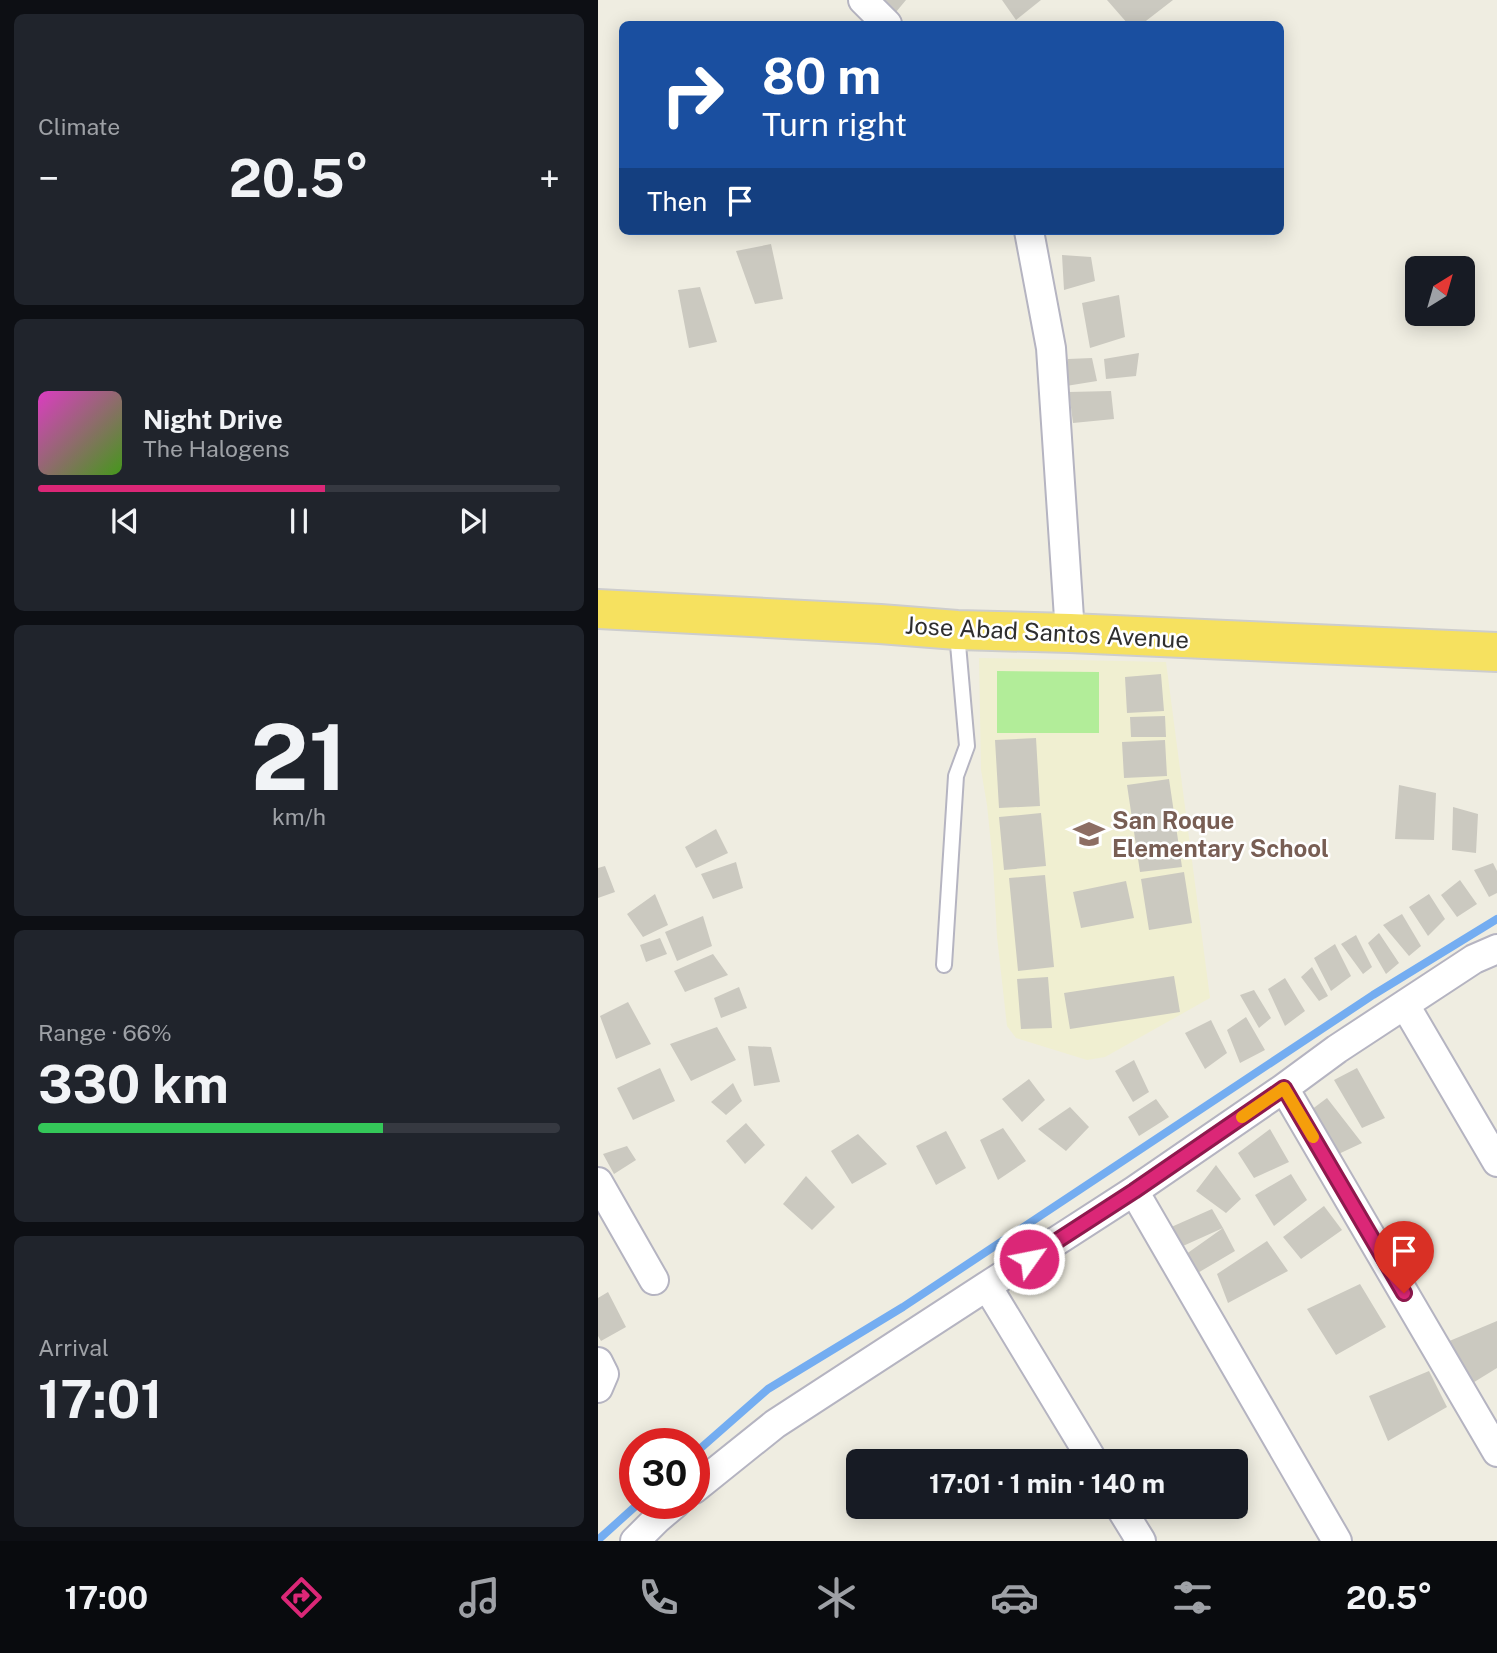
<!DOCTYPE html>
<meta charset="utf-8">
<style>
:root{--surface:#171b24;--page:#20242c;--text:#f1f3f6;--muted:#9ea1a6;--line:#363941;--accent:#db2777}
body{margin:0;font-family:"Public Sans",sans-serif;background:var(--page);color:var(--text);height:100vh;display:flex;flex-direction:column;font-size:26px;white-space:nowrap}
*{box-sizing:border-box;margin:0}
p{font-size:23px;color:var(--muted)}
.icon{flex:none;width:38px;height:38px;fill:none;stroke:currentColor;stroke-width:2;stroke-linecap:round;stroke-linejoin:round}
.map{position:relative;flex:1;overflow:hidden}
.drawer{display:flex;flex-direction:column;gap:14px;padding:14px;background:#0d0f14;width:598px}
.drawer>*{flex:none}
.hud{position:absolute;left:21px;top:21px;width:665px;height:214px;border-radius:10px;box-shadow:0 4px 18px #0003;background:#1a4fa0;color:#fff;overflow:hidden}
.needle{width:46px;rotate:37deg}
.tools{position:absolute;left:807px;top:256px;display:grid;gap:14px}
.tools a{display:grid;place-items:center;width:70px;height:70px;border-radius:10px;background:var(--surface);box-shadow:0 4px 18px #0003;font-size:35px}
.speed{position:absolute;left:21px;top:1428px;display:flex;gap:14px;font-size:35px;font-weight:700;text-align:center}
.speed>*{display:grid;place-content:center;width:91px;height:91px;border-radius:50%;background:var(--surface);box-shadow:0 4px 18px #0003;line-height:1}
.speed .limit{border:10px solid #d22;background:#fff;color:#111}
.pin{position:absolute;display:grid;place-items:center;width:60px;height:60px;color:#fff;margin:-72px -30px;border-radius:50% 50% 50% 0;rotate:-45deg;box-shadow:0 0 7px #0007}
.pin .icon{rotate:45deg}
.me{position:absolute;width:77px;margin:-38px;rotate:57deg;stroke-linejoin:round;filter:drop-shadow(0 0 5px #0008)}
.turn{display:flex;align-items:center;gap:24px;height:147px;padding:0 28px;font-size:32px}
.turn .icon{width:91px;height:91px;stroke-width:2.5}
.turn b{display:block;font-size:49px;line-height:60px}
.then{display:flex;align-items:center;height:66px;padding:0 28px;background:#0003;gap:14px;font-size:26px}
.big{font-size:52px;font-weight:700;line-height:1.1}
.drawer .widget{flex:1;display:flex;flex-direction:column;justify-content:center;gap:10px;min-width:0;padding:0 24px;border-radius:10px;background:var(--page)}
.drawer .dial{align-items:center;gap:0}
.dial b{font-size:91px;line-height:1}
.song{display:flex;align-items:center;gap:21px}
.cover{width:84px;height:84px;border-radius:10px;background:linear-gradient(135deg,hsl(310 70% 55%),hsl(100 70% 35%))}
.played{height:7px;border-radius:4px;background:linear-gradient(90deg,var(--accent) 55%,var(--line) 55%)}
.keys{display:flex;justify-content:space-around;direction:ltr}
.heat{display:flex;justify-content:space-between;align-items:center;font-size:38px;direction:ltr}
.charge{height:10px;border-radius:5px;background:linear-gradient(90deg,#34c759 66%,var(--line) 0)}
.trip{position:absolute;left:248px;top:1449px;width:402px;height:70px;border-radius:10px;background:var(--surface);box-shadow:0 4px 18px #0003;font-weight:700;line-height:70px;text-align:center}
.menu{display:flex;height:112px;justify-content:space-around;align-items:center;background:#090b0e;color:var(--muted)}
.menu .icon{width:49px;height:49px}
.menu .active{color:var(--accent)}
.menu b{font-size:32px;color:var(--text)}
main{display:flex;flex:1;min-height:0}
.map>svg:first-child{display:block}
.education{fill:#f0efd1}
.pitch{fill:#b2ed99}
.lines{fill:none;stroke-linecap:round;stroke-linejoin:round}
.stream{stroke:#74adf1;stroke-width:8}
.building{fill:#cbc9c0}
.service-casing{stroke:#b5b4c1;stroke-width:18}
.minor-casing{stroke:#b5b4c1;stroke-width:32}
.trunk-casing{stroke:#cdcdcd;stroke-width:42}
.service{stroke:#fff;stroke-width:14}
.minor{stroke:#fff;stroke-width:28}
.trunk{stroke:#f6e15f;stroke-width:38}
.route-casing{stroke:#8e194d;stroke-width:18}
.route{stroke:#db2777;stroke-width:12}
.slow{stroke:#f59e0b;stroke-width:12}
.labels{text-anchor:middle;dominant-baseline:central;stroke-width:5;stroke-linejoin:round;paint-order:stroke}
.street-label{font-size:24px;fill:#2e2e2e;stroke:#fff}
.education-label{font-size:24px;font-weight:bold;fill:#785e54;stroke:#fff;text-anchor:start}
</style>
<main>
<section class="drawer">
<div class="widget"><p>Climate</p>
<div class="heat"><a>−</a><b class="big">20.5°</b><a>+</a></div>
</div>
<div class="widget">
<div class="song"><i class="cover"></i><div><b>Night Drive</b><p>The Halogens</p></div></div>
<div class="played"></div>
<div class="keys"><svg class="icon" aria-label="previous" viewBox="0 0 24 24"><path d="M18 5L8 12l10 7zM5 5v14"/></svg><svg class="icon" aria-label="pause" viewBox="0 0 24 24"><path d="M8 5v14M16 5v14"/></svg><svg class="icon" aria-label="next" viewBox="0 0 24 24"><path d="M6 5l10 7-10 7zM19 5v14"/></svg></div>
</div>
<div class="widget dial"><b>21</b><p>km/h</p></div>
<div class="widget"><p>Range · 66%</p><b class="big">330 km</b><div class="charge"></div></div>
<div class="widget"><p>Arrival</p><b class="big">17:01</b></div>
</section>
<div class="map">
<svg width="899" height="1541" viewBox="0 0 899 1541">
<rect width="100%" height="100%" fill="#efede1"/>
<path class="education" d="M381 658 568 662 612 998 507 1057 489 1060 418 1038 409 1026 399 937 395 863 389 805 383 770Z"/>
<path class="pitch" d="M399 671 501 672V733H399Z"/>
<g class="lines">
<path class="stream" d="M96 1454 170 1389 305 1307 775 995 899 919
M0 1540 41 1503"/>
</g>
<path class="building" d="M287 0H308L298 12Z
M404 0H443L418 20Z
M509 0H575L544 24H530Z
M173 244 185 299 157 304 138 251Z
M464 255 493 257 497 281 466 290Z
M102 287 119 342 91 348 80 290Z
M521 295 527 337 492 348 484 303Z
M541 353 538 376 508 379 506 359Z
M494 358 499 381 468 386 470 359Z
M513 391 516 419 475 423 471 392Z
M563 674 566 711 529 713 527 677Z
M567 716 568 737H533L532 717Z
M438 738 442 806 401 808 397 740Z
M567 740 569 776 526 778 524 742Z
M571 779 584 867 542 872 529 785Z
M801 785 838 793 836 840 797 839Z
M855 807 880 814 878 853 854 850Z
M443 813 448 866 406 870 401 817Z
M118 829 130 853 98 868 87 847Z
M138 862 145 888 115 899 103 874Z
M895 863 899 871V893L891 897 876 870Z
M7 866 17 892 0 898V868Z
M586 872 594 923 551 930 543 879Z
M447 875 456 967 420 971 411 878Z
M862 880 879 904 859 917 843 895Z
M528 881 536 918 483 928 475 892Z
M57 894 70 925 45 937 29 914Z
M831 894 847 919 830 936 811 907Z
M804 914 823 946 811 956 785 925Z
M105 916 114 946 79 961 67 932Z
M781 933 801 963 788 974 770 943Z
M758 935 774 967 765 974 743 944Z
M62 938 69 954 48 962 42 945Z
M737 944 753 976 733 991 716 958Z
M115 954 130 975 87 992 76 971Z
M714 967 730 996 721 1001 703 977Z
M576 976 582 1012 472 1029 466 993Z
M450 977 454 1028 423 1029 419 979Z
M687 978 707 1011 687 1026 670 989Z
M141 987 149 1008 123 1018 116 998Z
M656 990 673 1018 661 1028 642 995Z
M30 1002 53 1044 18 1059 2 1016Z
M648 1017 667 1050 642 1063 629 1030Z
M613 1020 629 1053 607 1069 587 1033Z
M119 1027 138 1060 93 1081 72 1044Z
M150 1046 173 1047 182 1082 156 1086Z
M536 1060 551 1092 535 1102 517 1071Z
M62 1068 77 1101 35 1120 19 1088Z
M759 1068 787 1118 764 1128 736 1080Z
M431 1079 447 1100 424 1122 404 1099Z
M135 1083 144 1101 128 1115 113 1102Z
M729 1098 764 1143 732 1158 709 1113Z
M558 1099 571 1117 541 1136 530 1117Z
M472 1107 491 1127 468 1151 440 1129Z
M148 1123 167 1145 147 1164 128 1141Z
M405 1128 428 1161 400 1180 382 1140Z
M672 1129 691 1162 656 1178 640 1153Z
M348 1131 368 1168 338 1185 318 1146Z
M260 1134 289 1164 254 1184 233 1151Z
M29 1146 38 1160 16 1174 5 1154Z
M618 1165 643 1199 628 1213 598 1191Z
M693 1174 709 1200 676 1226 657 1195Z
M208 1176 237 1207 214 1230 185 1204Z
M726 1206 744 1230 703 1259 685 1237Z
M614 1209 625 1228 585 1246 571 1228Z
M625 1228 637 1251 598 1274 584 1257Z
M669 1241 690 1271 630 1303 619 1274Z
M762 1284 788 1327 738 1355 709 1309Z
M10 1292 28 1327 3 1341 0 1336V1298Z
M899 1321V1368L873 1384 849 1342Z
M831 1371 849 1407 790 1441 771 1396Z"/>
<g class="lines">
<g class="service-casing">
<path id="service" d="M346 965 358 776 369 746 359 633"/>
</g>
<g class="minor-casing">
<path id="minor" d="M265 0 289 24
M431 231 453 348 472 633
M899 949 876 959 739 1049 686 1088 899 1452
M807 1005 899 1162
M0 1182 56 1280
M536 1191 739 1541
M0 1362 6 1374 0 1388
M495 1461 389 1286 536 1191 686 1088
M96 1489 177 1424 389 1286
M522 1507 543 1541
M37 1541 59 1519 78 1503"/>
</g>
<g class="trunk-casing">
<path id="trunk" d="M0 609 282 624 359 630 472 633 899 652"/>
</g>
<use href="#service" class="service"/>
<use href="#minor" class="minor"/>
<use href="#trunk" class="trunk"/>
</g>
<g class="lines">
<g class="route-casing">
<path id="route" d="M431 1259 536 1191 686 1088 806 1293"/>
</g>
<use href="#route" class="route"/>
<path class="slow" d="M644 1117 686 1088 715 1137"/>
</g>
<defs>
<g id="school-bare" transform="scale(2.415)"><path d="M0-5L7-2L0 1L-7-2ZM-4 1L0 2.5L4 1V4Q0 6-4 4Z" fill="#8d6e63" stroke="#fff" stroke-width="2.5" paint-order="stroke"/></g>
</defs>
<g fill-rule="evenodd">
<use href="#school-bare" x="491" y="834"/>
</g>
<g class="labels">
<g class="street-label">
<text transform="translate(449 632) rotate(3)">Jose Abad Santos Avenue</text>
</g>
<g class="education-label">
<text x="514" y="820">San Roque<tspan x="514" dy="28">Elementary School</tspan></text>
</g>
</g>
</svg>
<div class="tools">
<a><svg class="needle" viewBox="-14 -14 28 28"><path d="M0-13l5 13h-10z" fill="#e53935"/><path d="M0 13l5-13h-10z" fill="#9ea1a6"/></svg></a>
</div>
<div class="speed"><div class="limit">30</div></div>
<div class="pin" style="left:806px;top:1293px;background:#d93025"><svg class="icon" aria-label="arrive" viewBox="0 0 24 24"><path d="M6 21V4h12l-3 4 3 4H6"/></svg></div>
<svg class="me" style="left:431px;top:1259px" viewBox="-20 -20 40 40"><circle r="17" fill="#db2777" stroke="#fff" stroke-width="3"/><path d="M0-11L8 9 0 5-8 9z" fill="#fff"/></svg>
<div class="trip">17:01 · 1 min · 140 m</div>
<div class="hud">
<div class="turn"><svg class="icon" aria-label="right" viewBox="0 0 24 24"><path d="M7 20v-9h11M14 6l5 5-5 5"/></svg><div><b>80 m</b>Turn right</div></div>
<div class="then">Then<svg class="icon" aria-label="arrive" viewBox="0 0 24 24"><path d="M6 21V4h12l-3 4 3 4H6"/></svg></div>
</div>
</div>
</main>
<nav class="menu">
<b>17:00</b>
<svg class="icon active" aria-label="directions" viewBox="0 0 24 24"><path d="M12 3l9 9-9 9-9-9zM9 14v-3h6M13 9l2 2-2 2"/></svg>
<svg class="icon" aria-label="music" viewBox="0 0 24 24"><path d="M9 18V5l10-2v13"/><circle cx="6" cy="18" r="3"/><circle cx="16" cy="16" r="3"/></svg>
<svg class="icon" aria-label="phone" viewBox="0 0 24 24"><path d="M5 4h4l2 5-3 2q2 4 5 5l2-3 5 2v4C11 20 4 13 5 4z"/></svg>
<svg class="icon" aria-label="climate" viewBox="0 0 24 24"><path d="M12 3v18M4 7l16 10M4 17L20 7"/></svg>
<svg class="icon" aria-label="car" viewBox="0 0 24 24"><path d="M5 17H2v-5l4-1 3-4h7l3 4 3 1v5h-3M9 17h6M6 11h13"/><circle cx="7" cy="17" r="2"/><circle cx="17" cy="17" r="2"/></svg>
<svg class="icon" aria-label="filters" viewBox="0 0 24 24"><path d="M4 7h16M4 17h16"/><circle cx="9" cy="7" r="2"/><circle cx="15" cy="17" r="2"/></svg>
<b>20.5°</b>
</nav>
